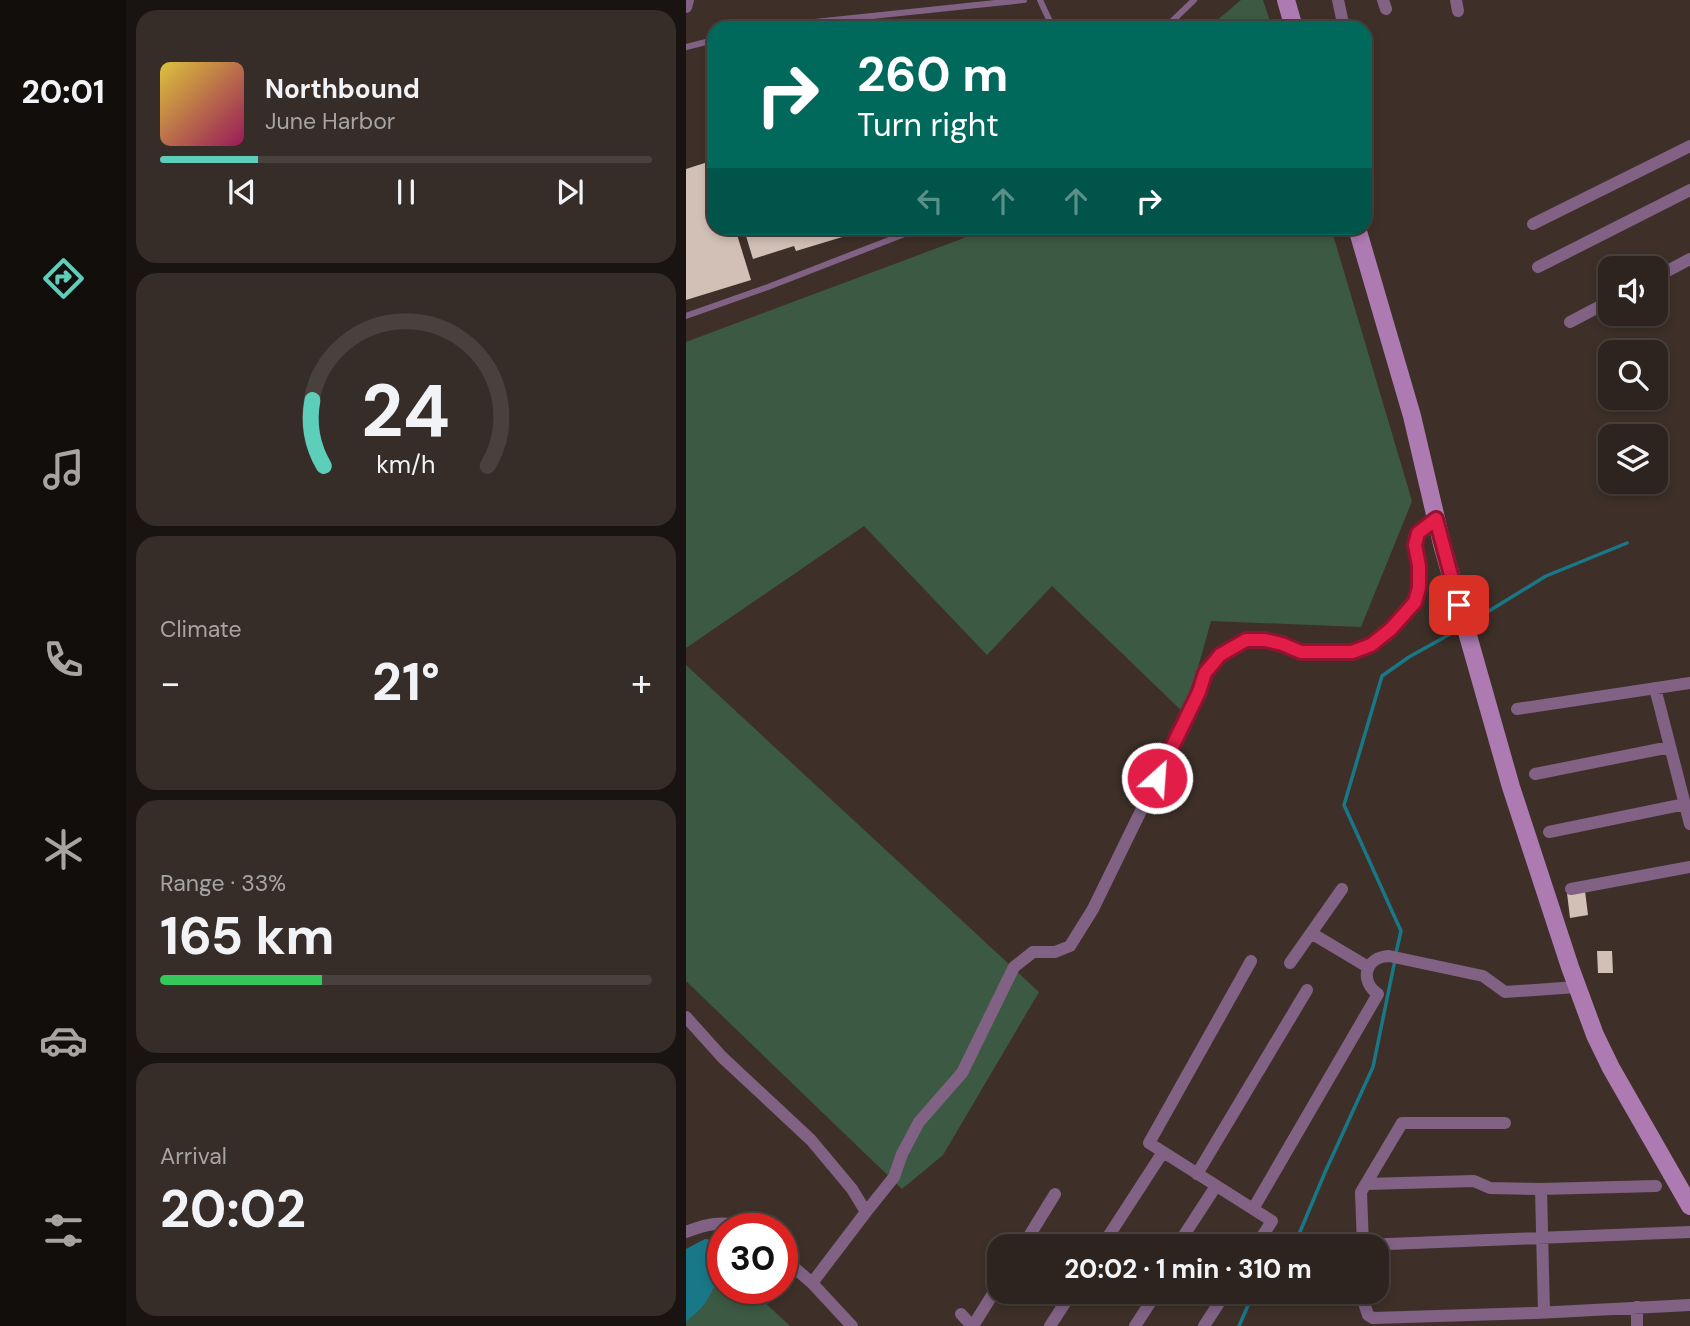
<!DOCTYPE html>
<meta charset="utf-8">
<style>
:root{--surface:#2e241f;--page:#362c28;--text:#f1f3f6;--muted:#a7a4a4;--line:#49413d;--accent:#5cceba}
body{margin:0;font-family:"DM Sans",sans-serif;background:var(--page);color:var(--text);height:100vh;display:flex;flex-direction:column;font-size:26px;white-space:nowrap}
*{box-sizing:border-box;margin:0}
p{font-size:23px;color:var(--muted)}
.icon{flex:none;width:38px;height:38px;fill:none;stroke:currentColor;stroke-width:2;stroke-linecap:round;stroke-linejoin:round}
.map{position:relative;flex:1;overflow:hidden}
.details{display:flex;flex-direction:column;gap:10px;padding:10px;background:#191411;width:560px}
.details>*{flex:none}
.banner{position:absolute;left:21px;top:21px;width:665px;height:214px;border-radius:21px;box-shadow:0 4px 10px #0003,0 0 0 2px var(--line);background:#00695c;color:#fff;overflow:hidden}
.controls{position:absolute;left:912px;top:256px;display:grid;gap:14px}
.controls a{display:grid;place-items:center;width:70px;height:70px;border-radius:14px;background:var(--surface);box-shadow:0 4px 10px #0003,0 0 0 2px var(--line);font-size:35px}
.speed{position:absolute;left:21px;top:1213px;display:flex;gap:14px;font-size:35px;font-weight:700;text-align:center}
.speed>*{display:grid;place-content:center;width:91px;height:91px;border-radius:50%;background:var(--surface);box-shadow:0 4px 10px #0003,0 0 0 2px var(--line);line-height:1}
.speed .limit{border:10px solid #d22;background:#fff;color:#111}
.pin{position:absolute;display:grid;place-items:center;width:60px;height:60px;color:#fff;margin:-30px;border-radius:14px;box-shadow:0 4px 10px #0006}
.me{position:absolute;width:77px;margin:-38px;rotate:26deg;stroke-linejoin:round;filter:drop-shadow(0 0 5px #0008)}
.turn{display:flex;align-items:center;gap:24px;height:147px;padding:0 35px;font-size:32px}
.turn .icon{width:91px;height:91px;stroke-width:2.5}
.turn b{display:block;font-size:49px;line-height:60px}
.lanes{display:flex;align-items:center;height:66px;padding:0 35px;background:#0003;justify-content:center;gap:35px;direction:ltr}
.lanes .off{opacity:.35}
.big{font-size:52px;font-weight:700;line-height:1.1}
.details .card{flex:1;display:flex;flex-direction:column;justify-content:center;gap:10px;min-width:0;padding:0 24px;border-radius:21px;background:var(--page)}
.details .dial{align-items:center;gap:0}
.dial svg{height:182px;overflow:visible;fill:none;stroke:var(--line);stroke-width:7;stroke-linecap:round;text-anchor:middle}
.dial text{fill:var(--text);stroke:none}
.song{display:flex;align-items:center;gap:21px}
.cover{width:84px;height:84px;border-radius:10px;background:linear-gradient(135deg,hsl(50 70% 55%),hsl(330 70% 35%))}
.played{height:7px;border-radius:4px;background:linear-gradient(90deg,var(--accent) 20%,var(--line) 20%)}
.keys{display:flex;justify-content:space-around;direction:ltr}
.heat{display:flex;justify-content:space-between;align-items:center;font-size:38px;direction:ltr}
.charge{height:10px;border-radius:5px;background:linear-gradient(90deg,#34c759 33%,var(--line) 0)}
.trip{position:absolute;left:301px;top:1234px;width:402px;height:70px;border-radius:21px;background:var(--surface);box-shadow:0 4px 10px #0003,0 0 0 2px var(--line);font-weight:700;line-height:70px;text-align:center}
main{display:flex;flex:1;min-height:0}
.menu{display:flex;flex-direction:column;width:126px;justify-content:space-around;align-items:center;background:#120e0c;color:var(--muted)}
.menu .icon{width:49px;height:49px}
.menu .on{color:var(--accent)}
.menu b{font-size:32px;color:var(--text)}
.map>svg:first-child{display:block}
.green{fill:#3c5a43}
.water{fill:#197888}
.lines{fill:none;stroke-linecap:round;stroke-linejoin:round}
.stream{stroke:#197888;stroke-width:3.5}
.building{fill:#d2c0b7}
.lane{stroke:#816285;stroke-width:6}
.street{stroke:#816285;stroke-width:12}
.secondary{stroke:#ad7bb2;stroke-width:18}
.route-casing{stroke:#92132f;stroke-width:18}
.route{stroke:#e11d48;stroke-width:12}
</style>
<main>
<nav class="menu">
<b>20:01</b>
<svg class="icon on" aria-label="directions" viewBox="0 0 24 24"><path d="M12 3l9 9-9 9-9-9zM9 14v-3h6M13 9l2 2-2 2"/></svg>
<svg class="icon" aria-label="music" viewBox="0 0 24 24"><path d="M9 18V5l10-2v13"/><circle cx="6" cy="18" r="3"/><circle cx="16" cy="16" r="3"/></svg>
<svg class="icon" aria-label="phone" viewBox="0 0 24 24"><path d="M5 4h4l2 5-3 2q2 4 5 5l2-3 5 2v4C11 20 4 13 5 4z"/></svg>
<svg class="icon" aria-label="climate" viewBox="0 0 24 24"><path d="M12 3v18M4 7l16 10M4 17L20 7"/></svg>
<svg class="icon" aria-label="car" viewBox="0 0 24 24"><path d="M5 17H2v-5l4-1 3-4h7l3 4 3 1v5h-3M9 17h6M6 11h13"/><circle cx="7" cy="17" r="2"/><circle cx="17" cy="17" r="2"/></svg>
<svg class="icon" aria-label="filters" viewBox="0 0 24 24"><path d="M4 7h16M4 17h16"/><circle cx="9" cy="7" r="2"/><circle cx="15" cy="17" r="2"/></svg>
</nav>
<section class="details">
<div class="card">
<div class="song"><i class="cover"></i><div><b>Northbound</b><p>June Harbor</p></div></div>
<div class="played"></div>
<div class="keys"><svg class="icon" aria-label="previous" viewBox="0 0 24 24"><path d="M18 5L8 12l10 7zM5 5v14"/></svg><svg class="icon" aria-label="pause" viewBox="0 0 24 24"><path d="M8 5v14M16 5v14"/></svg><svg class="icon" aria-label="next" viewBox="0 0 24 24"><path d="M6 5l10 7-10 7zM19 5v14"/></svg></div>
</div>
<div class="card dial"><svg viewBox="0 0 100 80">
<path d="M14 69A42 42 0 1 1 86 69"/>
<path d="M14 69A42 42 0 0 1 9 40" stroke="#5cceba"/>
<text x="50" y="56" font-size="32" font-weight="700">24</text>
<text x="50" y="72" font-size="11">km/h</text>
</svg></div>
<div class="card"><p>Climate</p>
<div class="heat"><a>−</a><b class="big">21°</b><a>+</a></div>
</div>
<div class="card"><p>Range · 33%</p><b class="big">165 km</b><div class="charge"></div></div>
<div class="card"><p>Arrival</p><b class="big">20:02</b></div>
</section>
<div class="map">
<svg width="1004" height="1326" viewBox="0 0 1004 1326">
<rect width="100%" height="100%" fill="#3e3029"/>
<path class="green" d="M555 0H577L586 28H522Z
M290 228H645L726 501 675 627 525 621 499 714 366 586 301 655 178 526 0 648V342L278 238Z
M0 665 353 992 257 1155 216 1189 0 981Z
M36 1263 37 1288H63L104 1326H0V1322L17 1306 28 1285Z"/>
<path class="water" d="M19 1239 29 1240C33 1244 36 1248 37 1254 38 1267 25 1296 17 1306 12 1312 5 1317 0 1322V1249Z"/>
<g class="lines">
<path class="stream" d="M785 622 860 576 941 543
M710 953 715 931 658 805 696 676 723 657 775 628
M608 1246 640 1170 687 1067 709 960
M553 1326 568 1292"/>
</g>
<path class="building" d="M28 160V228H49L65 280 0 300V169Z
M87 228H186L110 251 108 246 67 259 60 236Z
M899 891 902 915 884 918 881 893Z
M911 951H926L927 973H912Z"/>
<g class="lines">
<path class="lane" d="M354 0 367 28
M71 28 338 0
M479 28 508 0
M0 47 28 40
M0 316 82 287 234 228"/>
<path class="street" d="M652 0 658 28
M697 0 700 9
M770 0 772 11
M0 7 2 0
M847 224 1004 146
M852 267 1004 190
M970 277 1004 259
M884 322 924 301
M969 688 1004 824
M831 709 1004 683
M849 774 984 747
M863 832 999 804
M885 889 1004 867
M625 933 682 967
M565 961 463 1143 586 1221 570 1246
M604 963 656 889
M0 1017 36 1057 125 1140 166 1189 180 1212 208 1177 216 1154 233 1122 276 1073 328 967 347 952H369L384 946 407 909 513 692 519 673 535 655 560 640H579L596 644 615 652H666L685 645 705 629 729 602 733 588V566L729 545 732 533 750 519
M511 1174 621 990
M680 1184 788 1181 804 1188 855 1189 970 1186
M855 1189 858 1312
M567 1209 692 994C673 981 679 957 703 956L797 976 819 992 891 987
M0 1232C18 1225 38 1219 57 1228
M677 1245 1004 1232
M337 1246 369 1194
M416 1246 477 1152
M491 1246 530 1186
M677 1246 675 1192 716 1123H819
M96 1257 126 1283 166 1326
M126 1283 180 1212
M679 1292V1306L682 1315 687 1318 850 1313 1004 1305
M951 1307V1326
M275 1314 286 1326
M287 1326 313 1284
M364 1326 386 1292
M449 1326 471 1292
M518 1326 540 1292"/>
<path class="secondary" d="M600 0 608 28
M671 228 726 416 756 544 825 787 884 967 909 1035 925 1068 1004 1206"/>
</g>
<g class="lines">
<g class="route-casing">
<path id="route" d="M471 778 513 692 519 673 534 655 560 640H579L596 644 615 652H666L685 645 705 629 729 602 733 588V566L729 545 732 533 750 519 773 605"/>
</g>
<use href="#route" class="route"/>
</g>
</svg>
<div class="controls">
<a><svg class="icon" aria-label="sound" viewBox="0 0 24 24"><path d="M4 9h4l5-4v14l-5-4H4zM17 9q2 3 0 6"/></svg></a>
<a><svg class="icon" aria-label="search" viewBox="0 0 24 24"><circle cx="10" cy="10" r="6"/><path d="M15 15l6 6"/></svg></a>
<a><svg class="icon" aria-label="layers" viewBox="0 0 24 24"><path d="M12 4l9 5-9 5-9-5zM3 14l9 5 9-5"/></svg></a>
</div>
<div class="speed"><div class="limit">30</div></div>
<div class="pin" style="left:773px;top:605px;background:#d93025"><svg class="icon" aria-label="arrive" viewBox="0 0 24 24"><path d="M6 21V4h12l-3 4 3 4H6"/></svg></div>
<svg class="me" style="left:471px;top:778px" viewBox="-20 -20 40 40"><circle r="17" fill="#e11d48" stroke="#fff" stroke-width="3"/><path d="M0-11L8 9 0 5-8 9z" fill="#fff"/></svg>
<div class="trip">20:02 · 1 min · 310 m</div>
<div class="banner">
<div class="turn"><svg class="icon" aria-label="right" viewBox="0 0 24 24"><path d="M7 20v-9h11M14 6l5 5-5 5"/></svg><div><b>260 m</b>Turn right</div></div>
<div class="lanes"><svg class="icon off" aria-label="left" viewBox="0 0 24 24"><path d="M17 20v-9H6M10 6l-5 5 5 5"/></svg><svg class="icon off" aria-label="ahead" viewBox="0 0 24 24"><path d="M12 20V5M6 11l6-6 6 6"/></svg><svg class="icon off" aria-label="ahead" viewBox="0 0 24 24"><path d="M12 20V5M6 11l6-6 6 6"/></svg><svg class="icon" aria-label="right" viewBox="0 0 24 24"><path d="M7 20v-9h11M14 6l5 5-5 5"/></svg></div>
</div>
</div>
</main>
